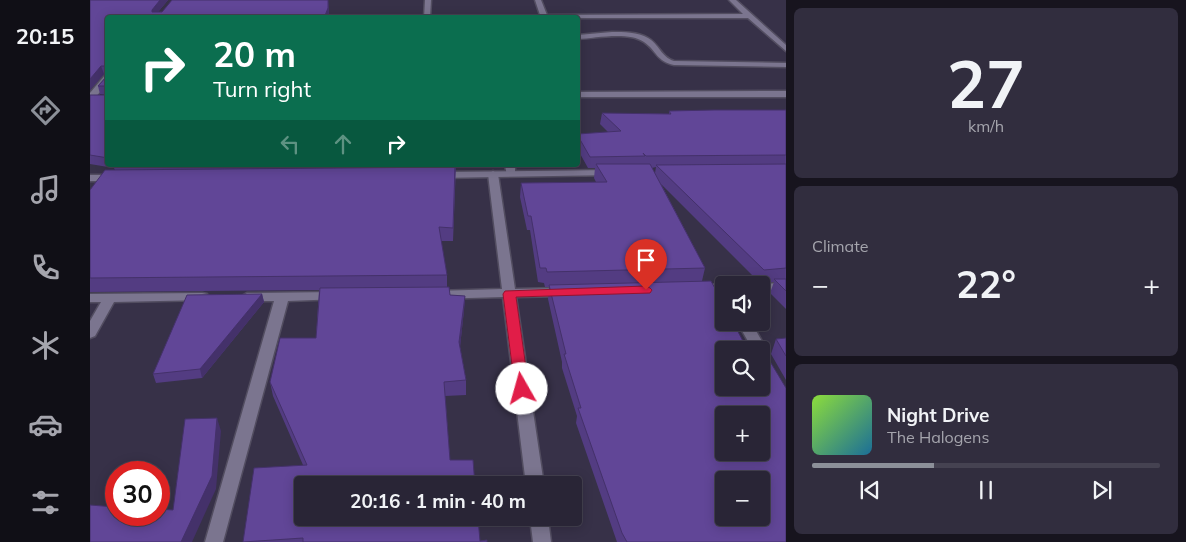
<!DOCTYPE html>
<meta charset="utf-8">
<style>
:root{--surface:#292536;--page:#312d3e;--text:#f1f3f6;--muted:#a5a5ad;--line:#454251;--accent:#8c9099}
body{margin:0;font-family:Mulish,sans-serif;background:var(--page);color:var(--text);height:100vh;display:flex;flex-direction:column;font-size:19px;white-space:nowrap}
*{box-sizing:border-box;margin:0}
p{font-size:16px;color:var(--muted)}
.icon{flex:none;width:28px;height:28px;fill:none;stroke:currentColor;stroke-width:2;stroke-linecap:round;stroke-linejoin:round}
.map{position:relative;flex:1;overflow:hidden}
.sheet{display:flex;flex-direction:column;gap:8px;padding:8px;background:#17141e;width:400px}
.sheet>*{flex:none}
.hud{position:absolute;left:15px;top:15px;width:475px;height:152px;border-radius:5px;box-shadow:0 2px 12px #0003,0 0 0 1px var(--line);background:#0b6e4f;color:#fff;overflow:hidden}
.buttons{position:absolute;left:625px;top:276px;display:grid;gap:10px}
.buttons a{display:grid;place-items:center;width:55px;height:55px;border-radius:5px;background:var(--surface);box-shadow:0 2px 12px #0003,0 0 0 1px var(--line);font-size:25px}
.speed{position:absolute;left:15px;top:461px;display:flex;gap:10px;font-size:25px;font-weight:700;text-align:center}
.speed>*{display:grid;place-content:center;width:65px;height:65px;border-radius:50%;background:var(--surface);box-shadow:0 2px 12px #0003,0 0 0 1px var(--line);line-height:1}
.speed .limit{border:8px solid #d22;background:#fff;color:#111}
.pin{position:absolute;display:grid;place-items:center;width:42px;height:42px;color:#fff;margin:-51px -21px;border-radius:50% 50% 50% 0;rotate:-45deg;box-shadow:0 0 5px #0007}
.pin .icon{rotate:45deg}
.me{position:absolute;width:55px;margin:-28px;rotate:353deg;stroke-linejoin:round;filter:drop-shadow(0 0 4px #0008)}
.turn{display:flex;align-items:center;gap:18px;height:105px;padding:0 25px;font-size:22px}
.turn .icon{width:65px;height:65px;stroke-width:2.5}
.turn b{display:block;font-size:35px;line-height:42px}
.lanes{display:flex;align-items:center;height:48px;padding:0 25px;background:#0003;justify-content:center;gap:25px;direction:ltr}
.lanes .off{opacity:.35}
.big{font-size:38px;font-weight:700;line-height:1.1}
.sheet .widget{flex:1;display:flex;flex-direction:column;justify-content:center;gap:8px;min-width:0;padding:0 18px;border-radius:8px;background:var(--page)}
.sheet .dial{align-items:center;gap:0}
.dial b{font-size:65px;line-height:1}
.song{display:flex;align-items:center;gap:15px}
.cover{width:60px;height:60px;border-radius:8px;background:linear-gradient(135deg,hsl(90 70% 55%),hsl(200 70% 35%))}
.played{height:5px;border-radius:2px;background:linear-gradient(90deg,var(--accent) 35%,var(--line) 35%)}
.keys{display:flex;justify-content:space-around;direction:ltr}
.heat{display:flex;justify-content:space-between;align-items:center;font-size:28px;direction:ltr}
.trip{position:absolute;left:204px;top:476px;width:288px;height:50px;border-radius:5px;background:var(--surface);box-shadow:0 2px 12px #0003,0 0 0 1px var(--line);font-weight:700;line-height:50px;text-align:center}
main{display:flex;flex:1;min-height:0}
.menu{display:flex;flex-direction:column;width:90px;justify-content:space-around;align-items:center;background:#100f16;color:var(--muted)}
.menu .icon{width:35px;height:35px}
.menu .on{color:var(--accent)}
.menu b{font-size:22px;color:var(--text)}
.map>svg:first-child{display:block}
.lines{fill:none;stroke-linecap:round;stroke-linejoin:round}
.street-casing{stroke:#524d60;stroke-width:3}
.secondary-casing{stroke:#524d60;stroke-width:3}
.street{fill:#7b758f;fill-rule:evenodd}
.secondary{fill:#7b758f;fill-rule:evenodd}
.wall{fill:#533c82;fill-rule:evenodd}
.shaded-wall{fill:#44316a}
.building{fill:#614697;stroke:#44316a;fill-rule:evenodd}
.route{fill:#e11d48;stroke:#92132f}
</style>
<main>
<nav class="menu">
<b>20:15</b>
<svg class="icon on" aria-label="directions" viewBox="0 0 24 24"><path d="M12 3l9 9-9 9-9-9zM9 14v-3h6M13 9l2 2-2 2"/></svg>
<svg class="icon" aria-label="music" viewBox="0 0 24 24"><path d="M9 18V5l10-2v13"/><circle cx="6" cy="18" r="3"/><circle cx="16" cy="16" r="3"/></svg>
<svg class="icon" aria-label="phone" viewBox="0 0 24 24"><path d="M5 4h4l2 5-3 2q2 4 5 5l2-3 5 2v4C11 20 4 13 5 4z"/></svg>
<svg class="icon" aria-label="climate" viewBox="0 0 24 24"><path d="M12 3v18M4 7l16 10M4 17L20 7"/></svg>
<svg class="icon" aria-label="car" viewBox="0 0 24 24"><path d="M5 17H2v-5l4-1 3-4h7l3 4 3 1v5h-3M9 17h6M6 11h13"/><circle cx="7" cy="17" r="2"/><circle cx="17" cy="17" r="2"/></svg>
<svg class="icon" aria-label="filters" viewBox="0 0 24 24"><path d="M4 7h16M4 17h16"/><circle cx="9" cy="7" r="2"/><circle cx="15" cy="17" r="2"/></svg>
</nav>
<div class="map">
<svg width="696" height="542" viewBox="0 0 696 542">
<rect width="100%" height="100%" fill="#373148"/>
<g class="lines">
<g class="street-casing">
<path id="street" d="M335 0H341L340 18H334Z
M445 0H451L457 15 653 14 639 0H646L696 45V51L658 18H451Z
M522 32C533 32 548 32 558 38 569 44 571 57 584 61L696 63V67L584 65C566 61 567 51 554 42 539 31 505 38 488 39V35Z
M15 75H18V83L3 100 0 101V93Z
M696 91V97H488V92Z
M415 165H425V176H417Z
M403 171 408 174 425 289 475 288 481 292 475 296 426 297 454 485H436L413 297 345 299 338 295 345 291 412 289 398 174Z
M696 282V290L671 291V285H666Z
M634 284 638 285H634V292L610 293 604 289 610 285Z
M245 292 250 293 252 296 250 299 198 301 133 542H115L184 301H157L150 297 157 293Z
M112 293 117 294 119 297 117 300 24 302 5 336 0 338V321L11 302H0V294Z
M647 322H661L677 350 675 353 671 355V350H663Z
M440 518H458L461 542H443Z"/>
</g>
<g class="secondary-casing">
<path id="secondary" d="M521 170 526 173 525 175 349 178 344 175 349 172Z
M0 175H26L31 178 26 181H0Z"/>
</g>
<use href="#street" class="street"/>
<use href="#secondary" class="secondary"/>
</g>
<path class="wall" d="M0 0H78L68 12 238 0 239 15 18 18V165H259V168L271 167V165H366L363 241H351L357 275V287L360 295 375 296 374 310 370 347 376 380V395L355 396 360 460 390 541 397 542H153L213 465 183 396 180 382 226 338 229 290 0 292V190L25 170 24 168 0 164V95H17L10 94 8 86 17 76V74H14L0 90Z
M696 110V309L680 293 684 282 670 283 571 184 615 268 612 281 655 345 675 353 696 542H527L486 423 487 416 472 368V362L458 299 459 287H455L454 283 448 282 440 230H437L430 197 431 183 506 182 504 178 505 168H498L488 150V134L518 132 510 124 512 113 579 114V111ZM566 167 565 173 562 168Z
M172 294 174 302 112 378 66 383 63 374Z
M696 338V380L681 354 686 339Z"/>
<path class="shaded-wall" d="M70 0H78L63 18 62 10Z
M238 0 239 15 238 18H234Z
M11 66 14 74 0 90V79Z
M172 294 174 302 112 378 110 369Z
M375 296 374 310 369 356V342Z
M127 418 131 431 126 489 102 542H91Z"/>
<path class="building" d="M0 0H70L62 10V12H72L82 0H238V8L234 18H18V158L0 155V95H17V86H8L17 76V66H11L0 79Z
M624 110H696V155L556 156 553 153 555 156 500 157 488 136V134L531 131 512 113 581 114 579 111Z
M506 164H560L615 268 457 272 456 268H450L441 216H438L431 183 517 182Z
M696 164V268L674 270 566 165Z
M365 167 363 228 349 227 357 275 0 278V190L15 170Z
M684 279H696V291Z
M621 281 634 305V322H643L655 345 674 342 675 353 696 388V542H537L532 533 488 408H491L474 354H476L459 285ZM634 350H671V388H634ZM634 415H671V452H634ZM634 480H671V518H634Z
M359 287 360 295 375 296 369 342 376 380 354 382 360 460H383L385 485H212V518H388L390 541 397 540V542H213V538L153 542 164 468 217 465 180 382 190 338H226L230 288Z
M172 294 110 369 63 374 97 295Z
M696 338V356L686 339Z
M127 418 122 476 91 542H0V505L26 507V515H69V509L83 510 95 419Z"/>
<path class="route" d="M556 286 560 288 562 290 560 293 426 297 439 389 437 393H427L425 389 413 294 415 291Z"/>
</svg>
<div class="buttons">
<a><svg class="icon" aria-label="sound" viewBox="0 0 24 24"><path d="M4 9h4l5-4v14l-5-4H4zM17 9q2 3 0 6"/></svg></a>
<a><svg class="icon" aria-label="search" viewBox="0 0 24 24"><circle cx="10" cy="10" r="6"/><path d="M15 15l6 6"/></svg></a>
<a>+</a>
<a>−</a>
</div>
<div class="speed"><div class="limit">30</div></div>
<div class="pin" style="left:556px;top:290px;background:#d93025"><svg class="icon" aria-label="arrive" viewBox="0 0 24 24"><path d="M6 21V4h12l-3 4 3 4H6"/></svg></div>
<svg class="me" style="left:432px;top:389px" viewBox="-20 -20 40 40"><circle r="19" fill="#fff"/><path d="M0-13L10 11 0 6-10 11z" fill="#e11d48"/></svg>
<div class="trip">20:16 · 1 min · 40 m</div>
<div class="hud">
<div class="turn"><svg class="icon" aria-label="right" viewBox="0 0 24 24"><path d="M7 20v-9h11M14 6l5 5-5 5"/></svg><div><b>20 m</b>Turn right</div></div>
<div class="lanes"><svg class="icon off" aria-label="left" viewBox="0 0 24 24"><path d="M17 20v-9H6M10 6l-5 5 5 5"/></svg><svg class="icon off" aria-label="ahead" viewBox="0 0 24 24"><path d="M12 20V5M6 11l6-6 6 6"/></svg><svg class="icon" aria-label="right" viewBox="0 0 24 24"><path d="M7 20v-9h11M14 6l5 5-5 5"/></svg></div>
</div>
</div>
<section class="sheet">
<div class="widget dial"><b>27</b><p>km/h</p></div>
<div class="widget"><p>Climate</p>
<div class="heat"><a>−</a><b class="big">22°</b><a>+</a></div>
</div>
<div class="widget">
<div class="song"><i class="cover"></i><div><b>Night Drive</b><p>The Halogens</p></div></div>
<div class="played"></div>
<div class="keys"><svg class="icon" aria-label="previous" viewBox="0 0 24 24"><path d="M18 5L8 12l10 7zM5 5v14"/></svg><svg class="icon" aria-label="pause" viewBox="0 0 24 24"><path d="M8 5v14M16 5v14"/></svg><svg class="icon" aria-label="next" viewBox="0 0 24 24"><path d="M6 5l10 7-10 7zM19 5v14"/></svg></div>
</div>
</section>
</main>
